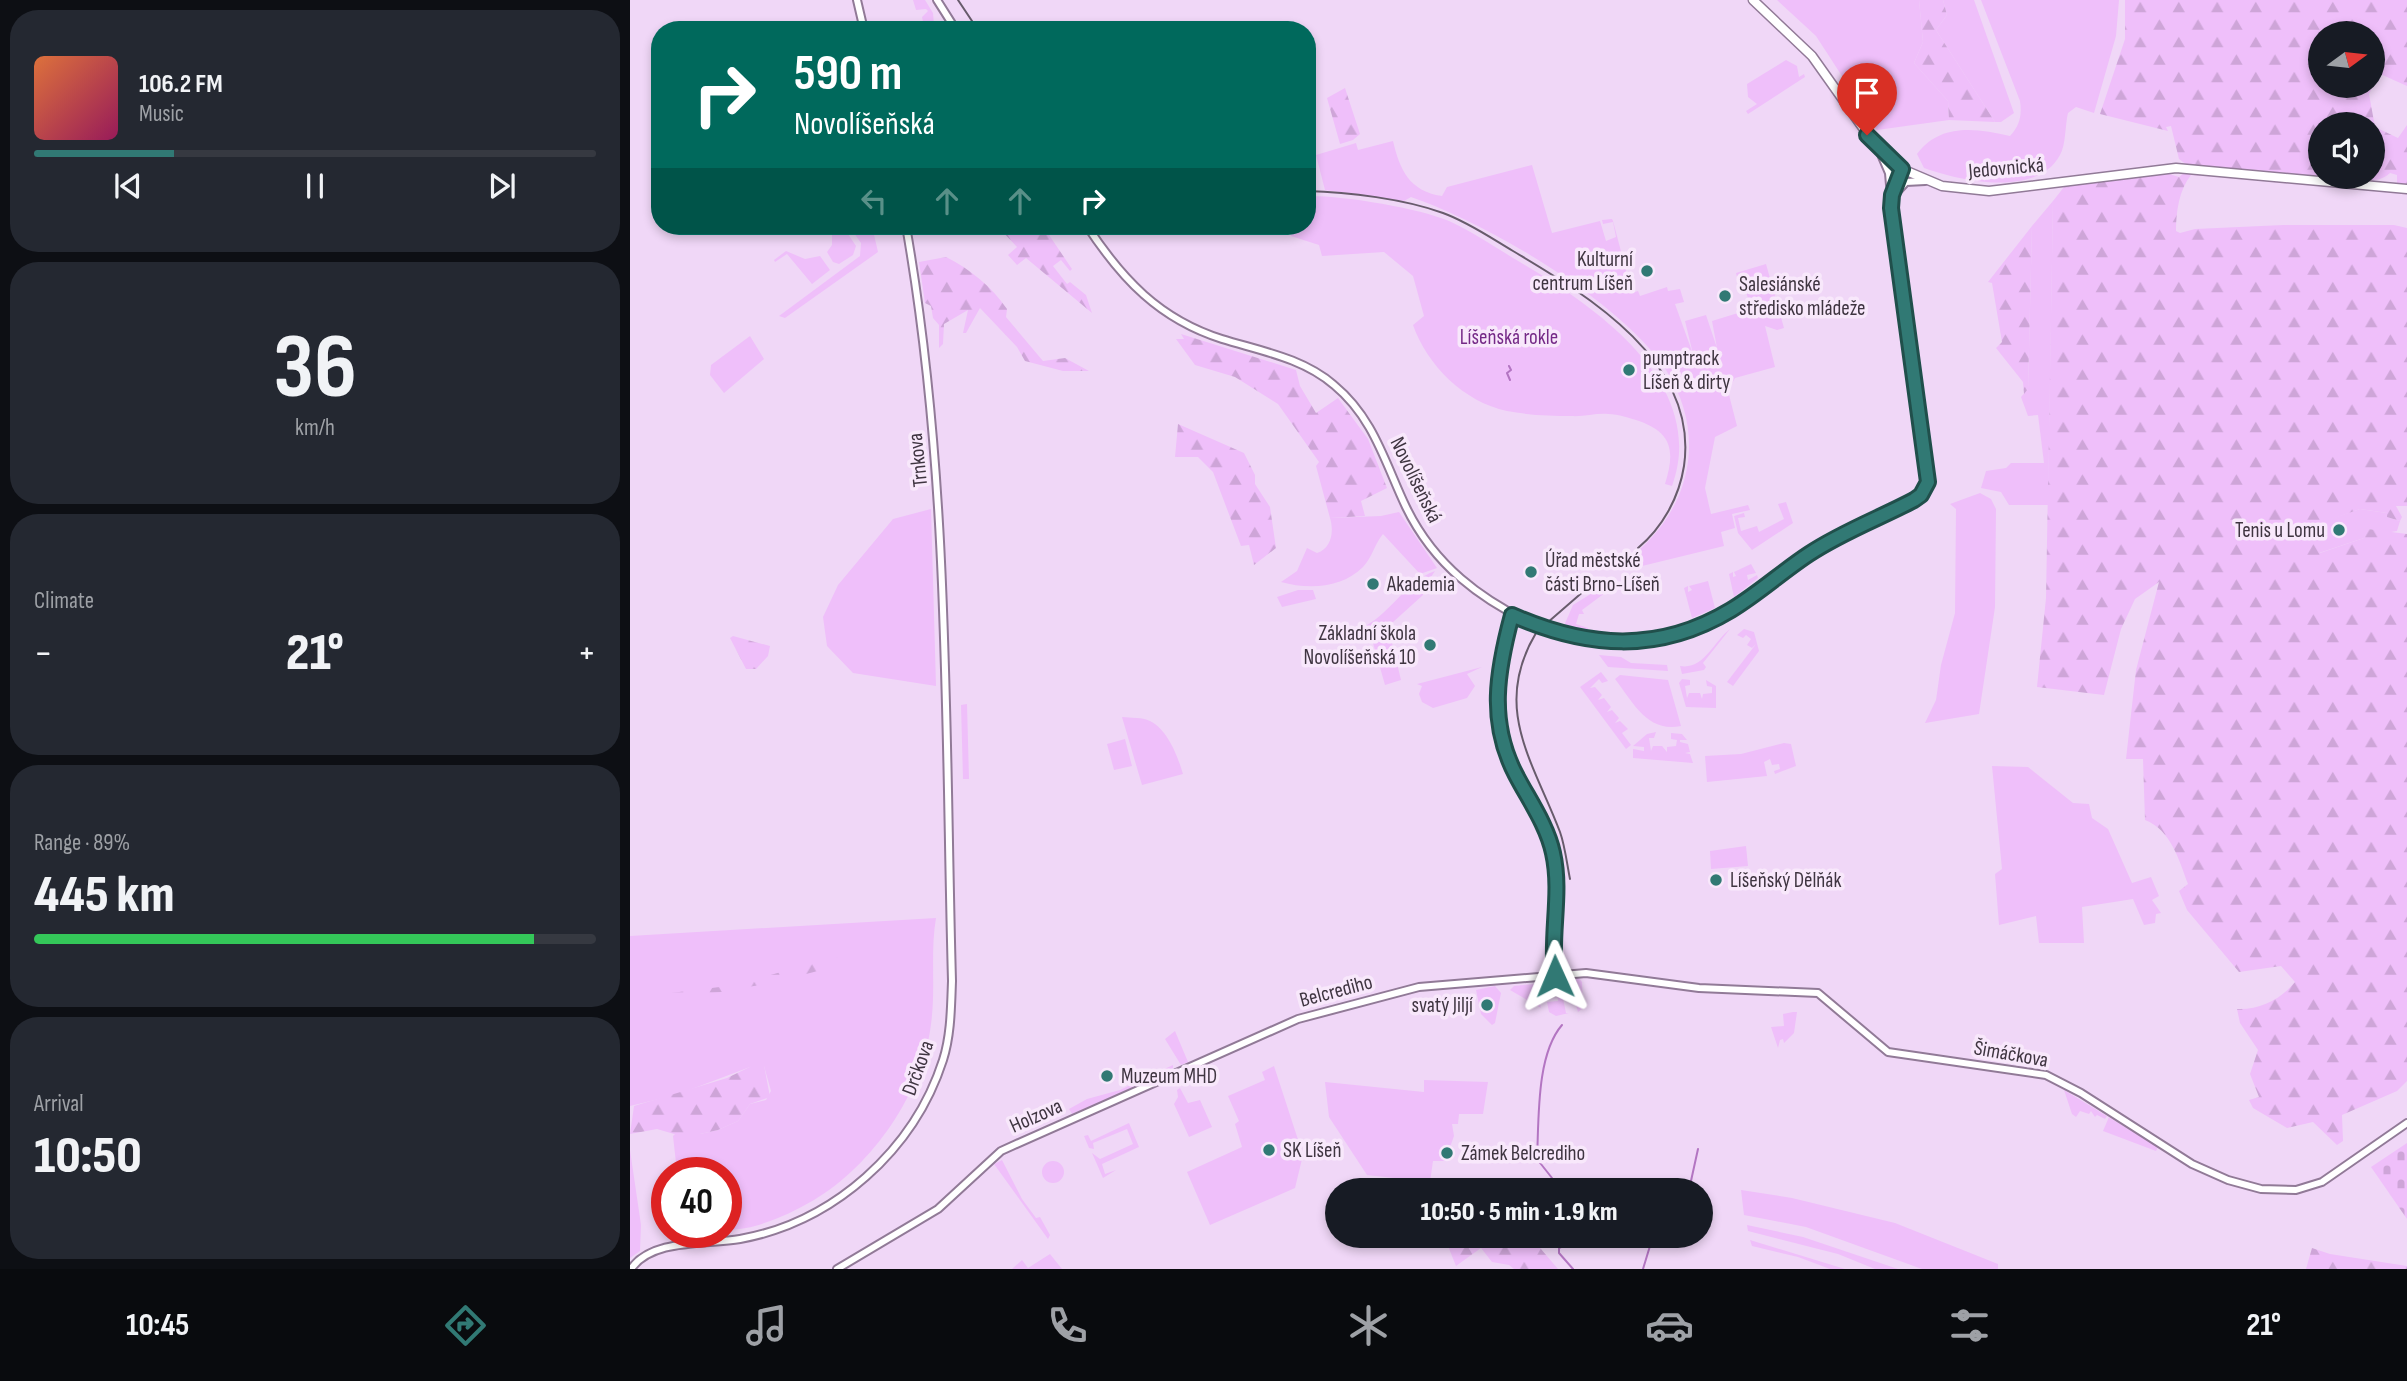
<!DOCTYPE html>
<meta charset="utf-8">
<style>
:root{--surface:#171b24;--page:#242831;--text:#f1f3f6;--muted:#9ea1a6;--line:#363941;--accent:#317974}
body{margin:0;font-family:"Sofia Sans Condensed",sans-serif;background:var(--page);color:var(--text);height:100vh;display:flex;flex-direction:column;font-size:26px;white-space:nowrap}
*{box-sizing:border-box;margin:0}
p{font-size:23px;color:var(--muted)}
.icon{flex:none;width:38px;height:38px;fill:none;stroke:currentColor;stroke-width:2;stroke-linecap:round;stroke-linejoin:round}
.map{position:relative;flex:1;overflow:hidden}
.drawer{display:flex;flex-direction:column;gap:10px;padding:10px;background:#0d0f14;width:630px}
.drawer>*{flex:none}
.hud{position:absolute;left:21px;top:21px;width:665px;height:214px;border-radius:28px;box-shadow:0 4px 10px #0003;background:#00695c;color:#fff;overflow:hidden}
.needle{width:46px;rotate:75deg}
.fabs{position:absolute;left:1678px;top:21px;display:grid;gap:14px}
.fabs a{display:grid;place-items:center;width:77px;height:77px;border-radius:50%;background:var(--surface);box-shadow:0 4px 10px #0003;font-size:35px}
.speed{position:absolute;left:21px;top:1157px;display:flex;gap:14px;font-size:35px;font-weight:700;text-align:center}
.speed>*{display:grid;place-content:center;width:91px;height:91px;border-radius:50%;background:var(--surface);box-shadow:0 4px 10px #0003;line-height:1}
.speed .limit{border:10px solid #d22;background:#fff;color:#111}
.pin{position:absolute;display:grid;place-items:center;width:60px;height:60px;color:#fff;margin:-72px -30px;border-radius:50% 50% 50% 0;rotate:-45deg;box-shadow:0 0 7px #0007}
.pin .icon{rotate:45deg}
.me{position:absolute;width:77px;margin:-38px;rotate:359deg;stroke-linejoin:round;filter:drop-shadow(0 0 5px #0008)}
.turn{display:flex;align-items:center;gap:24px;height:147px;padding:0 28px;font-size:32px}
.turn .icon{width:91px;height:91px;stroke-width:2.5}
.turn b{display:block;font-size:49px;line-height:60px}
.lanes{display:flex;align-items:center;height:66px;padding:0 28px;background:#0003;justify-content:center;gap:35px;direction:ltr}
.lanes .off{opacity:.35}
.big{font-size:52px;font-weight:800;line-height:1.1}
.drawer .card{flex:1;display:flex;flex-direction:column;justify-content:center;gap:10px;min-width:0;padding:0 24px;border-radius:28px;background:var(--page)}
.drawer .dial{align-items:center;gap:0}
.dial b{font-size:91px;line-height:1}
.song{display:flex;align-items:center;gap:21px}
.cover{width:84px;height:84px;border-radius:10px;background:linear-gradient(135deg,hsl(20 70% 55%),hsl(330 70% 35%))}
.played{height:7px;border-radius:4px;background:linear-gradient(90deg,var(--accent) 25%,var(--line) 25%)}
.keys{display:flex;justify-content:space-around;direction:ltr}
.heat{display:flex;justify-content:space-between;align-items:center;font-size:38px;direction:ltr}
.charge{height:10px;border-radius:5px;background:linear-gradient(90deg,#34c759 89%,var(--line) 0)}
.trip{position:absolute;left:695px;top:1178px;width:388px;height:70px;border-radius:35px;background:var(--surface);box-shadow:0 4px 10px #0003;font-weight:800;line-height:70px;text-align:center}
.tab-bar{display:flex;height:112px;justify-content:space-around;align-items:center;background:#090b0e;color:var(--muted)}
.tab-bar .icon{width:49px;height:49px}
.tab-bar .active{color:var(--accent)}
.tab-bar b{font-size:32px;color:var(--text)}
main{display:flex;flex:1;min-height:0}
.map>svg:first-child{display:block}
.green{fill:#efbffa}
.forest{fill:url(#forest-firs)}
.cemetery{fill:url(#cemetery-stones)}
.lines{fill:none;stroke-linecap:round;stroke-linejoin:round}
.stream{stroke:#b375c2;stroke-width:2}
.minor-casing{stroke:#917a97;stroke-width:10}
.major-casing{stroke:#917a97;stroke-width:11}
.minor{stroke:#fff;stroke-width:6}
.major{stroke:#fff;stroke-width:8}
.tram{stroke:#685b6c;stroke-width:2}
.minor-bridge-casing{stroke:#917a97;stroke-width:10;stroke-linecap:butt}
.minor-bridge{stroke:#fff;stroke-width:6}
.route-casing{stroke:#204f4b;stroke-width:18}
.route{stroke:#317974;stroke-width:12}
.poi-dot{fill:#317974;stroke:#f8e8fb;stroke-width:2.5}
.labels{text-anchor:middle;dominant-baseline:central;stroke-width:7;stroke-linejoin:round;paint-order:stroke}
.street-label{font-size:21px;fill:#3f3541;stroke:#f8e8fb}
.poi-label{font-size:21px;fill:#3f3541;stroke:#f8e8fb;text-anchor:start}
.park-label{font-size:21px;fill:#752a87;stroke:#f8e8fb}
</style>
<main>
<section class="drawer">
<div class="card">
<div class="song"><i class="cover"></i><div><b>106.2 FM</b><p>Music</p></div></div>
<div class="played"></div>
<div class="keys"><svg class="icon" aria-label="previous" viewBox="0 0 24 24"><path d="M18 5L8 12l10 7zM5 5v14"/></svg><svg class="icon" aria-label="pause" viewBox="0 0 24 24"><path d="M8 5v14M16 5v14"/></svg><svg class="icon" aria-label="next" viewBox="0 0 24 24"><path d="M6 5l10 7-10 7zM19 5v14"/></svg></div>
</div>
<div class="card dial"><b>36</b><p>km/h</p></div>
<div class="card"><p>Climate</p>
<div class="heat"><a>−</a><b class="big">21°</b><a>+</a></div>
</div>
<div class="card"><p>Range · 89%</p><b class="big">445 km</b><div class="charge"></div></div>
<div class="card"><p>Arrival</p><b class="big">10:50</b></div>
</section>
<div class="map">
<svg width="1777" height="1269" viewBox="0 0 1777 1269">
<defs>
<pattern id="forest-firs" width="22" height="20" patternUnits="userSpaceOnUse" patternTransform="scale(1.75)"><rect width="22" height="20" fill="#efbffa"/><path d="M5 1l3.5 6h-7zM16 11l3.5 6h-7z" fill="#cea5d8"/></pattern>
<pattern id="cemetery-stones" width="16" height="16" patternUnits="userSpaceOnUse" patternTransform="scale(1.75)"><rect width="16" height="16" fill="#efbffa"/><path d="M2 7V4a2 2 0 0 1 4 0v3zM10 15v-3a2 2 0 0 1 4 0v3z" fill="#cea5d8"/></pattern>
</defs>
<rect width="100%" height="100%" fill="#f0d7f7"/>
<path class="green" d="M283 0H295L303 13 304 25 316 30H295L292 17 298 11 296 9 286 10Z
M1147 0H1289L1293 42 1284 63 1318 101 1319 120 1247 130 1186 36Z
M1313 0H1344L1384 113 1371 122H1365L1306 30 1317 15Z
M1351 0H1489L1486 36 1464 113 1446 107 1438 113C1435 125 1436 145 1430 155 1407 198 1330 181 1294 168L1287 154C1310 123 1346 128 1380 136 1390 125 1392 115 1390 101Z
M1156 60 1167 66 1169 77 1174 74 1175 77 1118 114 1116 111 1127 104 1118 97 1117 84Z
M763 141C770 170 779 191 812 196L817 187 902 165 922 233 970 221 976 241 986 237 983 222 973 224 972 220 982 219 983 221 1002 293 1008 291 1010 296 1037 287 1038 291 1050 289 1054 302 1045 304 1063 354 1055 321 1076 315 1087 348 1082 321 1121 309 1115 288H1110L1106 273 1136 264 1154 328 1147 330 1135 326 1145 367 1105 378 1098 391 1107 426 1085 437 1075 488 1081 514 1118 505 1120 510 1102 514 1105 528 1091 532 1094 546 1012 566 1009 550C1062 503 1076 433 1036 370 992 302 857 223 781 197L774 201 695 190 686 155 726 143 728 150Z
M677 196C710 195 789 208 819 221 841 231 862 245 883 258 959 302 1080 381 1042 486L1035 484C1045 452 1043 433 1009 421 999 418 989 414 978 414 966 413 953 417 941 416 921 416 897 415 877 411 834 402 797 365 783 325L794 316 783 276 754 252 692 256 689 245 661 236 658 226H677Z
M1423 201 1418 505H1379L1371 492 1351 488 1356 471 1376 468 1381 463H1414L1408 415 1398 416 1391 397 1398 389 1402 226Z
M207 226 214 228 226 246 223 255 209 264 203 262 197 252 202 245V230Z
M219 226H242L248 252 155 318 149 316 230 256 231 243Z
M156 251 175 259 190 256 200 270 182 284 157 254 145 262 144 260Z
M120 336 134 359 94 393 80 375 81 365Z
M1350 493 1361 499 1366 509 1365 607 1349 714 1295 723 1306 700 1311 665 1325 613 1326 509 1320 504Z
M1156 502 1163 523 1122 550 1108 533 1104 516 1114 513 1115 517 1108 518 1111 531 1127 526 1129 532 1154 519 1148 504Z
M301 509 306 686 223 673 197 646 193 617 208 585 263 519Z
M1730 509 1757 513V517L1770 521 1767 531 1755 533 1739 529 1734 538 1689 553 1680 526Z
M769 512 807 568 790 574 753 534C745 543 742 558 733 567 712 588 679 590 651 582L667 571 677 548 687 553C702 548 704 531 700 518L751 516Z
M1121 564 1126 573 1117 575 1118 580 1127 575 1128 578 1104 597 1099 574 1103 572V577L1106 576 1104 572Z
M805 571 793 589V595L762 623 744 632 729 629C759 617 774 582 805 571Z
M1078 581 1085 608 1062 618 1054 588 1058 586V592L1062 590 1059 586Z
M980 582 983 587 952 610 954 614H949L946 624 958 628V633L933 628 943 605Z
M668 590H683L686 599 652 607 647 597Z
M1100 629 1073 663 1076 667 1074 670 1052 674 1050 666C1074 670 1083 642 1100 629Z
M1114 629 1124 632 1129 651 1103 686 1097 682 1126 644 1122 648 1117 645 1121 639 1116 635 1113 638 1107 635Z
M761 639 771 680 755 685 743 643Z
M969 655 991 657 1001 663 1037 665 1038 671 978 667Z
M852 667 837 674 845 686 837 698 803 708 792 702 789 694 792 686 787 684Z
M971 672 978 681 972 683 969 679 960 688 965 687 972 695 968 700 974 698 981 707 977 712 982 710 989 718 985 723 990 721 998 729 992 733 1001 745 996 749 950 687Z
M990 675 1038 680 1051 726C1017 733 1003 702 985 679Z
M1052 679 1060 680V685L1055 686 1057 698 1059 693H1070L1072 699 1073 694 1082 693V687L1077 686 1076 680 1086 686V708L1056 707 1049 683Z
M337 704 339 779H333L331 705Z
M492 717C501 718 512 717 520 721 538 730 548 757 553 774L512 785Z
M1026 732 1024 738H1019L1021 751 1023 746H1032L1037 752V747L1046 746 1047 740 1041 739V733L1052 734 1057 740H1050V742L1058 744 1060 752 1055 753 1060 754 1063 763 1003 758V749L1014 751V747L1003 746 1017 734Z
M495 739 502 766 484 770 477 744Z
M1154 743 1161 744 1166 766 1145 774 1144 771 1150 769 1149 764 1142 765 1140 759 1134 762 1137 776 1077 782 1075 756 1111 754Z
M1362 766 1398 767 1443 803 1459 804 1462 818 1478 829 1502 883 1521 877 1529 896 1522 900 1531 913 1526 914 1525 923 1514 925 1503 899 1452 907 1454 943H1409L1406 916 1369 925 1365 874 1372 869Z
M1116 846 1118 866 1081 869 1080 851Z
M306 918C300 953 306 988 301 1024 293 1092 243 1165 184 1200 165 1211 146 1220 125 1226 116 1229 101 1229 96 1232V1172H47L43 1136 47 1132 70 1134 88 1130 108 1121 120 1104 136 1100 141 1091 134 1066 120 1067 46 1095 0 1106V936Z
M948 977 952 982 953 1008 948 1012 941 989 935 991 931 980Z
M929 979 936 1013H939L926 1016 919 1012 917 1002 928 1001 925 980Z
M905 984 911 1008 880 990 884 986Z
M865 986 871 993 865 1023 862 1025 851 1014 846 990Z
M1163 1012H1167L1164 1033 1154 1043 1153 1039 1150 1040 1148 1048 1141 1027 1154 1026 1153 1014Z
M545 1031 558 1062 551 1065 535 1039Z
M543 1065V1070L442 1114 439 1109 457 1099 490 1090Z
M644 1066 673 1155 665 1188 580 1225 557 1172 612 1147 605 1124 609 1121 598 1096 635 1080 632 1072Z
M794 1080 858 1082 853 1114H829L828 1124H822L824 1136 815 1161H803L800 1182 737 1175 699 1117 695 1082 794 1092Z
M550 1088 558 1103 570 1100 582 1127 559 1137 544 1104 548 1097 547 1090Z
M1434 1090 1528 1147 1526 1151 1473 1131 1479 1117 1477 1116 1475 1119 1467 1115 1465 1117 1461 1111 1459 1114 1450 1111 1446 1117 1442 1114Z
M499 1123 509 1147 472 1164 475 1174 486 1170 473 1178 462 1153 470 1159 503 1144 497 1129 463 1143 464 1149 459 1148 454 1136 458 1135 461 1141Z
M0 1150 11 1225 10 1251 0 1258Z
M372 1160 392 1199 406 1218 410 1217 420 1235 418 1239 364 1164Z
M412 1172a11 11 0 1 1 22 0a11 11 0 1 1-22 0Z
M1111 1190 1162 1198 1265 1223 1368 1264V1269H1292L1176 1227 1114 1215Z
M1117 1225 1173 1237 1268 1269H1245L1208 1254 1118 1231Z
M1120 1240 1215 1269H1200L1168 1257 1122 1246Z
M420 1254 432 1269H382L392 1260 398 1268Z"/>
<path class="forest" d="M1289 0H1313L1317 15 1306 30 1365 122 1319 120 1318 101 1284 63 1293 42Z
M1495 0H1777V86L1748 73 1743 85V33H1690V86H1743L1739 94 1745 127 1768 138 1777 125V186L1767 184V175L1760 173C1746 187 1717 178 1698 177H1743V124H1690V176L1557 165 1549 159 1541 126 1536 127 1538 131 1470 114 1495 39Z
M715 88 730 134 723 140 710 144 697 98Z
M1554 173 1589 177 1561 175C1549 190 1546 212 1546 231L1550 233 1565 229 1653 225H1764L1777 228V506H1766L1772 517 1770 521 1757 517V513L1730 509 1680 527 1690 553 1734 538 1738 529 1777 534V1081L1767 1091 1712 1115 1713 1141 1707 1145 1683 1122 1657 1128 1623 1108 1619 1100 1629 1097 1620 1074 1628 1050 1610 1023 1607 1009C1630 1010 1651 999 1665 982L1651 966 1609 972 1557 910 1549 891 1558 884C1549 860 1541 830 1515 820L1513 759H1496L1506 670 1529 582 1505 599 1491 629 1474 695 1407 687 1416 598 1423 201 1434 187 1539 174 1549 177Z
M378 226H413L442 269 440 271 431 260 423 266 437 284 440 282 456 295 462 313 396 258 387 265 378 255 387 247 370 229Z
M1402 226 1398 389 1394 394 1393 382 1366 348 1372 342 1362 283 1358 282Z
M316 257C340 269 362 287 377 309L376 317 413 361 435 358 459 371H433L395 361 387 347 350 308 336 333H333L338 310 314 324 313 344 309 348V325L303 318 301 306 295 303 289 262Z
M551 334 666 370 670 386 686 413 708 398 738 439 757 488 731 501 735 516 700 518 686 466 689 462 648 404 605 377 565 365 546 339H554Z
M548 424 614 453 625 475V484L640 507 646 548 624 565 619 545 611 546 583 472 568 457H545Z
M103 636 140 646 138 656 126 669H116L100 638Z
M234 954C217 968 58 1005 41 993L106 985 192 960Z
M128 1063 134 1065 140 1097 120 1104 108 1121 88 1130 70 1134H44L27 1129 0 1134 4 1106 97 1078Z
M814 1236 895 1238 905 1242 928 1269H884L879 1265 862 1262 851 1248 826 1266Z
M1682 1248 1700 1254 1777 1266V1269H1676Z"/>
<path class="cemetery" d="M1777 1143V1219L1741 1167Z"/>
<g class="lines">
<path class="stream" d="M879 366 881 370 877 373 880 380
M923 1190 922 1178 907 1159C909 1120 906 1055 932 1025
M1059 1190 1068 1149
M934 1236 935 1245 929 1248V1253L943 1269
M1013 1269 1023 1236"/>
<g class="minor-casing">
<path id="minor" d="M227 0 234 30
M307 0 326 30
M1250 152 1259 173 1260 185
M1263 196 1276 182 1295 181
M457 226C492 279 529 319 592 339 631 351 673 358 704 385 744 418 755 463 776 507 804 565 851 600 907 626
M882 615C866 671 858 722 886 775 899 800 916 825 923 853 933 893 920 935 925 976
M917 630C977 652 1049 642 1103 609 1132 591 1157 567 1186 550 1220 530 1258 517 1291 495L1299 474 1261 204 1263 183 1272 169
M1 1269C22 1238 77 1245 110 1239 204 1222 284 1150 313 1060 321 1035 321 1007 322 981 315 729 320 475 276 226
M207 1269 308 1209 371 1151 382 1146 668 1019 789 987 956 973 1069 988 1188 993 1258 1052 1416 1075 1451 1093 1562 1164 1598 1180 1631 1189 1666 1190 1692 1182 1777 1123"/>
</g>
<g class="major-casing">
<path id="major" d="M1123 0 1182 56 1248 149 1272 169 1312 186 1359 191 1546 168 1777 189"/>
</g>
<use href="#minor" class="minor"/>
<use href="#major" class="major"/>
<path class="tram" d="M328 0 348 30
M677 191C718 192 775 199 813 213 838 222 861 238 883 251 959 296 1069 362 1054 466 1049 498 1032 528 1008 548
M917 623 955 590
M906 633C861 708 904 763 930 832 935 846 937 864 940 879"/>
<g class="minor-bridge-casing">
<path id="minor-bridge" d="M907 626 917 630"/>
</g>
<use href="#minor-bridge" class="minor-bridge"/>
</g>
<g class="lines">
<g class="route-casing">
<path id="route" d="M925 976C920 935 932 893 923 853 917 825 899 800 886 775 858 722 867 671 882 615 957 648 1028 654 1101 610 1129 593 1153 571 1179 554 1212 532 1250 518 1284 500L1291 495 1298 482 1261 208 1262 195 1272 169 1237 135"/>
</g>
<use href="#route" class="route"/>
</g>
<g class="poi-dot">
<circle cx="1017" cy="271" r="7"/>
<circle cx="1095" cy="296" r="7"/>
<circle cx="999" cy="370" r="7"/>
<circle cx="1709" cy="530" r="7"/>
<circle cx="901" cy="572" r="7"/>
<circle cx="743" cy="584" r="7"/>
<circle cx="800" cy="645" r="7"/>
<circle cx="1086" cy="880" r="7"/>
<circle cx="857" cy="1005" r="7"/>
<circle cx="477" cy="1076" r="7"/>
<circle cx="639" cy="1150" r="7"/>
<circle cx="817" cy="1153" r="7"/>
</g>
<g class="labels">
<g class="street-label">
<text transform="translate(1376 168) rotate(-5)">Jedovnická</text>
<text transform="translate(288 460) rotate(-96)">Trnkova</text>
<text transform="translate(786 480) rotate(64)">Novolíšeňská</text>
<text transform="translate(706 991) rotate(-15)">Belcrediho</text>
<text transform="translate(1381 1054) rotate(10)">Šimáčkova</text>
<text transform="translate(288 1068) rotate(-70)">Drčkova</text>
<text transform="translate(406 1116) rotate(-24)">Holzova</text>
</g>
<g class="poi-label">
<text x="1003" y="259" text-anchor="end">Kulturní<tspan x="1003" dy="24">centrum Líšeň</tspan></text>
<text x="1109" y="284">Salesiánské<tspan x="1109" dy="24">středisko mládeže</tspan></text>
<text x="1013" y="358">pumptrack<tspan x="1013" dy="24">Líšeň &amp; dirty</tspan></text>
<text x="1695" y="530" text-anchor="end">Tenis u Lomu</text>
<text x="915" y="560">Úřad městské<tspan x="915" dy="24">části Brno-Líšeň</tspan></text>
<text x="757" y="584">Akademia</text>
<text x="786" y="633" text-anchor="end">Základní škola<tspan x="786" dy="24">Novolíšeňská 10</tspan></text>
<text x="1100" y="880">Líšeňský Dělňák</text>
<text x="843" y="1005" text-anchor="end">svatý Jiljí</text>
<text x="491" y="1076">Muzeum MHD</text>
<text x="653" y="1150">SK Líšeň</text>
<text x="831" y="1153">Zámek Belcrediho</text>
</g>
<g class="park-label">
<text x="879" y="337">Líšeňská rokle</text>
</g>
</g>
</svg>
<div class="fabs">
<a><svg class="needle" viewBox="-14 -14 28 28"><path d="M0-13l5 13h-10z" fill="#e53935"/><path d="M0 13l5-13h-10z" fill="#9ea1a6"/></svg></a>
<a><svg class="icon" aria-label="sound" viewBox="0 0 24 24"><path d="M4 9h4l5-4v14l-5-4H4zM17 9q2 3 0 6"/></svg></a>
</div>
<div class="speed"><div class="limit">40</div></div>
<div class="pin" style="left:1237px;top:135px;background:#d93025"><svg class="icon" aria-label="arrive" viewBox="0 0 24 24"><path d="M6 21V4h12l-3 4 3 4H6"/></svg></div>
<svg class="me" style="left:925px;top:976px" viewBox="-20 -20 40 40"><path d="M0-17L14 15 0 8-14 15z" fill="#317974" stroke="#fff" stroke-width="4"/></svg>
<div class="trip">10:50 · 5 min · 1.9 km</div>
<div class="hud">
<div class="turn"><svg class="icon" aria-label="right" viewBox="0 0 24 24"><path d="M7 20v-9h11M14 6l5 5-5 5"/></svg><div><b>590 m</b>Novolíšeňská</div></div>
<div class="lanes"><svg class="icon off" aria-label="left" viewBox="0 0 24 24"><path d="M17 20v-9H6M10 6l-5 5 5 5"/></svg><svg class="icon off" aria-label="ahead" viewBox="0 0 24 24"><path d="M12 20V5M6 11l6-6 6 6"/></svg><svg class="icon off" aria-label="ahead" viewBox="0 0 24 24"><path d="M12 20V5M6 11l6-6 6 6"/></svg><svg class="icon" aria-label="right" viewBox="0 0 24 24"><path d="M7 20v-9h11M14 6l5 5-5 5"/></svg></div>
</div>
</div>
</main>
<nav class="tab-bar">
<b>10:45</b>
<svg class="icon active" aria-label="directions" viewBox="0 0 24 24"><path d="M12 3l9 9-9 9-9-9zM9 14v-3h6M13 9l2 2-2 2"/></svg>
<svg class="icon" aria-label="music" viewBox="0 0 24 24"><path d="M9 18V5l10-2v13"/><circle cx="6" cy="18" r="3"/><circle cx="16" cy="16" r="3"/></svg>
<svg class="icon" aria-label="phone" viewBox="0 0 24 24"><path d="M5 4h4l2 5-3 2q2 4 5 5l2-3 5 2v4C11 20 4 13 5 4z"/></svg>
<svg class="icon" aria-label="climate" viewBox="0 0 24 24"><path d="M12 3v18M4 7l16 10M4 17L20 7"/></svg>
<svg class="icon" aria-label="car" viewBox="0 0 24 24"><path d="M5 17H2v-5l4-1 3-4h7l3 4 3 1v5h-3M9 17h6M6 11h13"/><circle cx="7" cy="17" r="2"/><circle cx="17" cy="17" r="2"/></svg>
<svg class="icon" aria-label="filters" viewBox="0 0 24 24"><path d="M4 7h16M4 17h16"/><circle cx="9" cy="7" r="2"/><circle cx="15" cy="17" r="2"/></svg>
<b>21°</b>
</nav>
